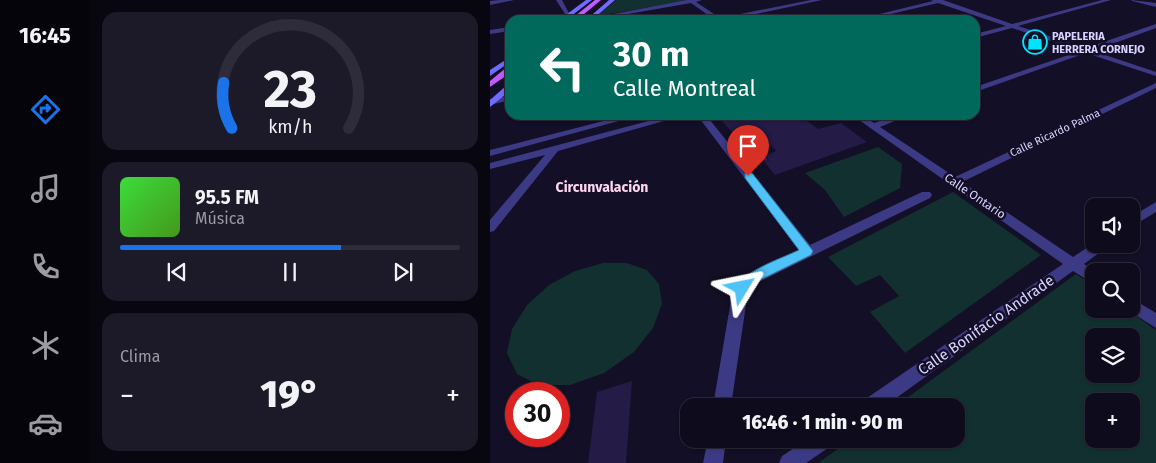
<!DOCTYPE html>
<html lang="es">
<meta charset="utf-8">
<style>
:root{--surface:#0e0b1c;--page:#1c1929;--text:#f1f3f6;--muted:#9b9ba3;--line:#2e2b3b;--accent:#1a73e8}
body{margin:0;font-family:"Fira Sans",sans-serif;background:var(--page);color:var(--text);height:100vh;display:flex;flex-direction:column;font-size:19px;white-space:nowrap}
*{box-sizing:border-box;margin:0}
p{font-size:16px;color:var(--muted)}
.icon{flex:none;width:28px;height:28px;fill:none;stroke:currentColor;stroke-width:2;stroke-linecap:round;stroke-linejoin:round}
.map{position:relative;flex:1;overflow:hidden}
.details{display:flex;flex-direction:column;gap:12px;padding:12px;background:#08060f;width:400px}
.details>*{flex:none}
.banner{position:absolute;left:15px;top:15px;width:475px;height:105px;border-radius:15px;box-shadow:0 1px 4px #0004,0 0 0 1px var(--line);background:#00695c;color:#fff;overflow:hidden}
.controls{position:absolute;left:595px;top:198px;display:grid;gap:10px}
.controls a{display:grid;place-items:center;width:55px;height:55px;border-radius:10px;background:var(--surface);box-shadow:0 1px 4px #0004,0 0 0 1px var(--line);font-size:25px}
.speed{position:absolute;left:15px;top:382px;display:flex;gap:10px;font-size:25px;font-weight:700;text-align:center}
.speed>*{display:grid;place-content:center;width:65px;height:65px;border-radius:50%;background:var(--surface);box-shadow:0 1px 4px #0004,0 0 0 1px var(--line);line-height:1}
.speed .limit{border:8px solid #d22;background:#fff;color:#111}
.pin{position:absolute;display:grid;place-items:center;width:42px;height:42px;color:#fff;margin:-51px -21px;border-radius:50% 50% 50% 0;rotate:-45deg;box-shadow:0 0 5px #0007}
.pin .icon{rotate:45deg}
.me{position:absolute;width:55px;margin:-28px;rotate:55deg;stroke-linejoin:round;filter:drop-shadow(0 0 4px #0008)}
.turn{display:flex;align-items:center;gap:18px;height:105px;padding:0 25px;font-size:22px}
.turn .icon{width:65px;height:65px;stroke-width:2.5}
.turn b{display:block;font-size:35px;line-height:42px}
.big{font-size:38px;font-weight:800;line-height:1.1}
.details .widget{flex:1;display:flex;flex-direction:column;justify-content:center;gap:8px;min-width:0;padding:0 18px;border-radius:15px;background:var(--page)}
.details .dial{align-items:center;gap:0}
.dial svg{height:130px;overflow:visible;fill:none;stroke:var(--line);stroke-width:7;stroke-linecap:round;text-anchor:middle}
.dial text{fill:var(--text);stroke:none}
.song{display:flex;align-items:center;gap:15px}
.cover{width:60px;height:60px;border-radius:8px;background:linear-gradient(135deg,hsl(120 70% 55%),hsl(100 70% 35%))}
.played{height:5px;border-radius:2px;background:linear-gradient(90deg,var(--accent) 65%,var(--line) 65%)}
.keys{display:flex;justify-content:space-around;direction:ltr}
.heat{display:flex;justify-content:space-between;align-items:center;font-size:28px;direction:ltr}
.trip{position:absolute;left:190px;top:398px;width:285px;height:50px;border-radius:15px;background:var(--surface);box-shadow:0 1px 4px #0004,0 0 0 1px var(--line);font-weight:800;line-height:50px;text-align:center}
main{display:flex;flex:1;min-height:0}
.dock{display:flex;flex-direction:column;width:90px;justify-content:space-around;align-items:center;background:#06040b;color:var(--muted)}
.dock .icon{width:35px;height:35px}
.dock .active{color:var(--accent)}
.dock b{font-size:22px;color:var(--text)}
.map>svg:first-child{display:block}
.green{fill:#12302f;fill-rule:evenodd}
.building{fill:#241b47}
.lines{fill:none;stroke-linecap:round;stroke-linejoin:round}
.street{fill:#3d3a85;fill-rule:evenodd}
.secondary{fill:#6f6bff;fill-rule:evenodd}
.primary{fill:#c25bff;fill-rule:evenodd}
.route{fill:#4fc3f7;stroke:#337fa1}
.labels{text-anchor:middle;dominant-baseline:central;stroke-width:5;stroke-linejoin:round;paint-order:stroke}
.far-poi-label{font-size:11px;font-weight:bold;fill:#d9d4ff;stroke:#130f26;text-anchor:start}
.far-street-label{font-size:11px;fill:#d9d4ff;stroke:#130f26}
.street-label{font-size:12px;fill:#d9d4ff;stroke:#130f26}
.neighbourhood-label{font-size:14px;font-weight:bold;fill:#ffd6f0;stroke:#130f26}
.near-street-label{font-size:15px;fill:#d9d4ff;stroke:#130f26}
</style>
<main>
<nav class="dock">
<b>16:45</b>
<svg class="icon active" aria-label="directions" viewBox="0 0 24 24"><path d="M12 3l9 9-9 9-9-9zM9 14v-3h6M13 9l2 2-2 2"/></svg>
<svg class="icon" aria-label="music" viewBox="0 0 24 24"><path d="M9 18V5l10-2v13"/><circle cx="6" cy="18" r="3"/><circle cx="16" cy="16" r="3"/></svg>
<svg class="icon" aria-label="phone" viewBox="0 0 24 24"><path d="M5 4h4l2 5-3 2q2 4 5 5l2-3 5 2v4C11 20 4 13 5 4z"/></svg>
<svg class="icon" aria-label="climate" viewBox="0 0 24 24"><path d="M12 3v18M4 7l16 10M4 17L20 7"/></svg>
<svg class="icon" aria-label="car" viewBox="0 0 24 24"><path d="M5 17H2v-5l4-1 3-4h7l3 4 3 1v5h-3M9 17h6M6 11h13"/><circle cx="7" cy="17" r="2"/><circle cx="17" cy="17" r="2"/></svg>
</nav>
<section class="details">
<div class="widget dial"><svg viewBox="0 0 100 80">
<path d="M14 69A42 42 0 1 1 86 69"/>
<path d="M14 69A42 42 0 0 1 9 41" stroke="#1a73e8"/>
<text x="50" y="56" font-size="32" font-weight="700">23</text>
<text x="50" y="72" font-size="11">km/h</text>
</svg></div>
<div class="widget">
<div class="song"><i class="cover"></i><div><b>95.5 FM</b><p>Música</p></div></div>
<div class="played"></div>
<div class="keys"><svg class="icon" aria-label="previous" viewBox="0 0 24 24"><path d="M18 5L8 12l10 7zM5 5v14"/></svg><svg class="icon" aria-label="pause" viewBox="0 0 24 24"><path d="M8 5v14M16 5v14"/></svg><svg class="icon" aria-label="next" viewBox="0 0 24 24"><path d="M6 5l10 7-10 7zM19 5v14"/></svg></div>
</div>
<div class="widget"><p>Clima</p>
<div class="heat"><a>−</a><b class="big">19°</b><a>+</a></div>
</div>
</section>
<div class="map">
<svg width="666" height="463" viewBox="0 0 666 463">
<rect width="100%" height="100%" fill="#130f26"/>
<path class="green" d="M126 0H195L196 1 107 16Z
M388 147 412 164 410 188 354 217 335 190 315 173Z
M463 192 551 255 415 353 380 312 409 296 390 275 366 286 338 257Z
M113 263H137L157 270 169 284 172 304 163 328 144 352 114 373 80 385H49L27 374 17 353 22 329 37 305 59 285 85 271Z
M586 274 604 286V309H636L666 330V463H328L362 439H466V406H406ZM604 336H641V374H604ZM604 401H641V439H604Z"/>
<path class="building" d="M226 115H309L328 129 351 123 377 142 285 175 271 158 286 151 264 127 244 134Z
M142 381 136 463H98L107 392Z"/>
<g class="lines">
<path class="street" d="M10 0H24L0 5V1Z
M66 0H72L81 17H77Z
M197 0H212L206 2 230 18 321 0H332L238 20H225L201 3 104 20 97 19Z
M441 0H453L522 24 612 0H621L528 26 596 48 666 24V28L603 51 666 72V76L596 53 485 92V87L590 51 522 28 485 38V34L516 26 448 3 375 20H365L443 1Z
M641 0 666 3V7L642 1Z
M20 27V31L0 34V30Z
M666 83V88L472 182 583 257 604 243 618 244 617 247 594 264 605 271 604 284 583 271 395 406H371L374 400 573 264 362 115H372L384 123 407 115H419L390 127 465 177Z
M20 96V100L0 105V99Z
M137 115H151L0 156V150Z
M181 115H195L68 151 4 231 0 232V220L55 155 0 169V163Z
M207 115H216L320 245 432 192H440L442 195 440 198 271 281 258 291 241 406H223L241 300C242 295 243 289 246 285 257 270 292 258 309 250Z
M666 202V212L641 227V217Z
M641 298 666 313V328L636 309H641Z
M218 439H236L233 463H213Z
M318 439H344L341 446 316 463H289L292 456Z"/>
<path class="secondary" d="M96 0H102L76 20H69Z
M119 0H125L102 20H96Z
M20 57V62L0 76V70Z
M17 85H20V91L0 107V100Z"/>
<path class="primary" d="M105 0H111L87 20H80Z
M17 67H20V73L0 87V81Z"/>
</g>
<path class="route" d="M255 173H262L323 251 321 255 270 280 252 293 247 292 245 288C253 271 293 258 309 250L255 178Z"/>
<defs>
<g id="shop-ring" transform="scale(1.25)"><circle r="9.5" fill="#130f26" stroke="#00e5ff" stroke-width="1.5"/><path d="M-5-2.5h2.3a2.7 3.5 0 0 1 5.4 0H5L5.5 6h-11ZM-1.5-2.5h3a1.5 2.3 0 0 0-3 0Z" fill="#00e5ff"/></g>
</defs>
<g fill-rule="evenodd">
<use href="#shop-ring" x="545" y="42"/>
</g>
<g class="labels">
<g class="far-poi-label">
<text x="562" y="36">PAPELERIA<tspan x="562" dy="13">HERRERA CORNEJO</tspan></text>
</g>
<g class="far-street-label">
<text transform="translate(565 133) rotate(-25)">Calle Ricardo Palma</text>
</g>
<g class="street-label">
<text transform="translate(485 196) rotate(34)">Calle Ontario</text>
</g>
<g class="neighbourhood-label">
<text x="112" y="187">Circunvalación</text>
</g>
<g class="near-street-label">
<text transform="translate(496 325) rotate(-35)">Calle Bonifacio Andrade</text>
</g>
</g>
</svg>
<div class="controls">
<a><svg class="icon" aria-label="sound" viewBox="0 0 24 24"><path d="M4 9h4l5-4v14l-5-4H4zM17 9q2 3 0 6"/></svg></a>
<a><svg class="icon" aria-label="search" viewBox="0 0 24 24"><circle cx="10" cy="10" r="6"/><path d="M15 15l6 6"/></svg></a>
<a><svg class="icon" aria-label="layers" viewBox="0 0 24 24"><path d="M12 4l9 5-9 5-9-5zM3 14l9 5 9-5"/></svg></a>
<a>+</a>
</div>
<div class="speed"><div class="limit">30</div></div>
<div class="pin" style="left:258px;top:176px;background:#d93025"><svg class="icon" aria-label="arrive" viewBox="0 0 24 24"><path d="M6 21V4h12l-3 4 3 4H6"/></svg></div>
<svg class="me" style="left:252px;top:288px" viewBox="-20 -20 40 40"><path d="M0-17L14 15 0 8-14 15z" fill="#4fc3f7" stroke="#fff" stroke-width="4"/></svg>
<div class="trip">16:46 · 1 min · 90 m</div>
<div class="banner">
<div class="turn"><svg class="icon" aria-label="left" viewBox="0 0 24 24"><path d="M17 20v-9H6M10 6l-5 5 5 5"/></svg><div><b>30 m</b>Calle Montreal</div></div>
</div>
</div>
</main>
